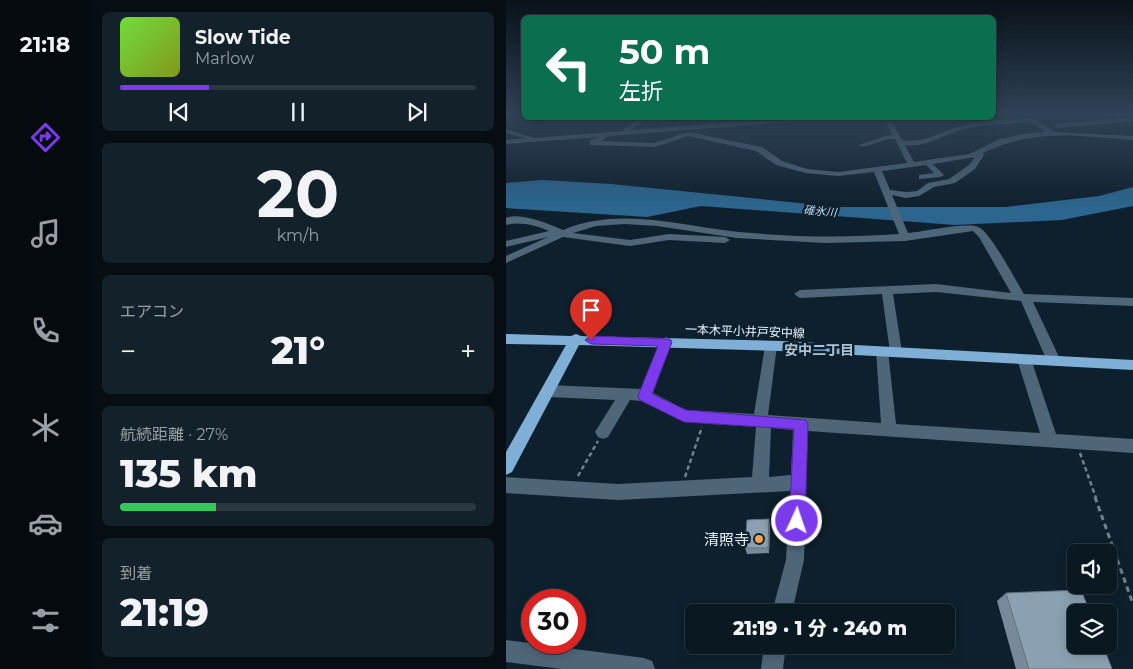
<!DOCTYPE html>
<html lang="ja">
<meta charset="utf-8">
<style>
:root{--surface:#0a1822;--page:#13212a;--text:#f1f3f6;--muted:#99a0a5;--line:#2a3740;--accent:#7c3aed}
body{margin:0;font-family:Montserrat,"Noto Sans JP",sans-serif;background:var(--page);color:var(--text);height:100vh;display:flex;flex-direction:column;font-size:19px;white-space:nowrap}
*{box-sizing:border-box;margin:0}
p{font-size:16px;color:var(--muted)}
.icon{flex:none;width:28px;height:28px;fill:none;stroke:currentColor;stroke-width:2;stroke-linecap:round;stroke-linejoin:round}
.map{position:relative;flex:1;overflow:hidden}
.panel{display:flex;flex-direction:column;gap:12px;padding:12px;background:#060d13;width:416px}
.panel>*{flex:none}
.top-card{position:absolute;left:15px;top:15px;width:475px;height:105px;border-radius:8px;box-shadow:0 2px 12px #0003,0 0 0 1px var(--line);background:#0b6e4f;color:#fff;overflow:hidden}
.controls{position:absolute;left:561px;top:544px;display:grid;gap:10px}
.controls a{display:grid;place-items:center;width:50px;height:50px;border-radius:8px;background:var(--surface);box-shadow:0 2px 12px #0003,0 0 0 1px var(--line);font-size:25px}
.speed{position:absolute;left:15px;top:589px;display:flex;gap:10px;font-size:25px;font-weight:700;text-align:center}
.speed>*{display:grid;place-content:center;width:65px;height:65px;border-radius:50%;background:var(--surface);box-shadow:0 2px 12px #0003,0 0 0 1px var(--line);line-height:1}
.speed .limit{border:8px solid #d22;background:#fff;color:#111}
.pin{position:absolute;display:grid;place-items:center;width:42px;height:42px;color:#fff;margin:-51px -21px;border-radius:50% 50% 50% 0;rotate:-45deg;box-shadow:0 0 5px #0007}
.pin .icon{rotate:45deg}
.me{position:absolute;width:55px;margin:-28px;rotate:3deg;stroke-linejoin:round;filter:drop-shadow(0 0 4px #0008)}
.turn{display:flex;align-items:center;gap:18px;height:105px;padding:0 15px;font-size:22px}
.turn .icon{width:65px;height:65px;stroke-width:2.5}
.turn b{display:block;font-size:35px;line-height:42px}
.big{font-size:38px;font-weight:800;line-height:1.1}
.panel .widget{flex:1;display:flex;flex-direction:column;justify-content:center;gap:8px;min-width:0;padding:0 18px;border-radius:8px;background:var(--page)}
.panel .dial{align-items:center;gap:0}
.dial b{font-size:65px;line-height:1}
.song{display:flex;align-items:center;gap:15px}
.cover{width:60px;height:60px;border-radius:8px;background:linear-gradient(135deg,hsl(100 70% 55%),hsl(70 70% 35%))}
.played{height:5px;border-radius:2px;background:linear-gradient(90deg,var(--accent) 25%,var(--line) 25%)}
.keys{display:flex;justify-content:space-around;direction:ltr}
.heat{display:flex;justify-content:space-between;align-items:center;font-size:28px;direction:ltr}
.charge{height:8px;border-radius:4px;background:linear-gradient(90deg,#34c759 27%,var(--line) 0)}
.trip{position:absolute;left:179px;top:604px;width:270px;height:50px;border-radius:8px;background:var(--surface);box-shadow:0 2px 12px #0003,0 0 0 1px var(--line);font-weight:800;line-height:50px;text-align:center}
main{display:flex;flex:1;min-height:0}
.dock{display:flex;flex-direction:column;width:90px;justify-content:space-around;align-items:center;background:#040a0e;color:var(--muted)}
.dock .icon{width:35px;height:35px}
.dock .selected{color:var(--accent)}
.dock b{font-size:22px;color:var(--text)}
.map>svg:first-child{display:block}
.water{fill:#2c658e}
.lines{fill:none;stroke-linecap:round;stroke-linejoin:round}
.path-far1{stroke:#71808c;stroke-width:2.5;stroke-dasharray:4.5 3;stroke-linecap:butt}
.path{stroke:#71808c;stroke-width:3;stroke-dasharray:5.5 4;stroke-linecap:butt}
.minor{fill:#4f6679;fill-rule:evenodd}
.major{fill:#7fafd6;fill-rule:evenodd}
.wall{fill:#788a99}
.shaded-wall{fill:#61717d}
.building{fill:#8ba1b2;stroke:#61717d}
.route{fill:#7c3aed;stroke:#51269a}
.poi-dot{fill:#f7a149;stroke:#0e202d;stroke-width:2}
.labels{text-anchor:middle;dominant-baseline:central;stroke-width:5;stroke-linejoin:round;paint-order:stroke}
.far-water-label{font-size:11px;font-style:italic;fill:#c1dff9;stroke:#0e202d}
.street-label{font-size:12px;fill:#eaf5ff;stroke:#0e202d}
.neighbourhood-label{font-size:14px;font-weight:bold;fill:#acc2d4;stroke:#0e202d}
.near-poi-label{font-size:15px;fill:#eaf5ff;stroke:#0e202d;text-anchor:end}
</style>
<main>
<nav class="dock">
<b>21:18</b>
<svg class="icon selected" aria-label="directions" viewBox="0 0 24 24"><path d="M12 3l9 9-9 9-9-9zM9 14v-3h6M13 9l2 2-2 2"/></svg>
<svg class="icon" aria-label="music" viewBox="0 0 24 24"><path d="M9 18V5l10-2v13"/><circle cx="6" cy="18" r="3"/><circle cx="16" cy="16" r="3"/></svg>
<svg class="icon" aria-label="phone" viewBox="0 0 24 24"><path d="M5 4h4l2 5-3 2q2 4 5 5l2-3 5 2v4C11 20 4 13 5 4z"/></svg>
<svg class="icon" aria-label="climate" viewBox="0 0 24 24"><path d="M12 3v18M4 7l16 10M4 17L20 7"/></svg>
<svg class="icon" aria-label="car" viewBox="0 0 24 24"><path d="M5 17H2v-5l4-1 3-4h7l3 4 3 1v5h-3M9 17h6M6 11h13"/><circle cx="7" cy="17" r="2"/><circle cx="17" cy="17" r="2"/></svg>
<svg class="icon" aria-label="filters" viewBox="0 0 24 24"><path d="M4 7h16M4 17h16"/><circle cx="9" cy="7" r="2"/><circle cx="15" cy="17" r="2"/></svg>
</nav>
<section class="panel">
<div class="widget">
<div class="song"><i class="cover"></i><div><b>Slow Tide</b><p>Marlow</p></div></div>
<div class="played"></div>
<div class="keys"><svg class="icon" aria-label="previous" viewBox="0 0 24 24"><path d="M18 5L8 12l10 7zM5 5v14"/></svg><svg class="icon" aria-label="pause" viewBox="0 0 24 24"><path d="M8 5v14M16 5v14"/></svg><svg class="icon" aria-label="next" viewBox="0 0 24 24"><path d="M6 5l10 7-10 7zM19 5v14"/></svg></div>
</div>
<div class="widget dial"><b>20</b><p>km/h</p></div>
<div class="widget"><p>エアコン</p>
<div class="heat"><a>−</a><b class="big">21°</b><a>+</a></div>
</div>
<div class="widget"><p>航続距離 · 27%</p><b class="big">135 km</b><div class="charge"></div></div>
<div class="widget"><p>到着</p><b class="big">21:19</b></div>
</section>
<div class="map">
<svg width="627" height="669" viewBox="0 0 627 669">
<rect width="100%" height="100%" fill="#0e202d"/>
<path class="water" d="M36 180 105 184 334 207H500L593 196 627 187V206L556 220 449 225 195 206 141 217 0 208V183Z"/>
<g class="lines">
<path class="path-far1" d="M574 453 590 498
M72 476 92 441
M179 477 196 427"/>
<path class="path" d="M589 497 627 604"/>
<path class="minor" d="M627 117V121L551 128 548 126 551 124Z
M135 118H142L124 130 289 118H311L308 120 103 136 95 141 148 143 182 132 256 147 276 161 301 169 332 172 401 163 389 139H382L357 147 353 145 379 136 386 135 378 118H384L396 140C422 144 435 130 459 125 480 120 502 120 524 118L530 120 548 132 627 136V140C570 136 530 128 477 153L478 155 469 169 449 183 428 187 413 196 400 198 386 195 402 233C417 232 460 222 472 227 484 231 510 281 518 294L627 298V306L527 302 555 361 553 365H543L541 361 515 301 430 292 387 294 396 352 395 355H385L384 352 376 294 294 298 288 294 294 290 430 284 505 293 473 237 467 231 399 241 319 243 231 238 151 226 119 224 90 226 67 233 124 240 163 234 219 237 224 240 219 243 163 240 124 246 57 237 0 263V256L42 237 0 247V241L43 231C30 225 13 221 0 225V218C14 212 43 224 57 230 114 206 174 226 233 232 286 237 339 238 393 234L368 172 332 176 300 173 270 165 250 151 182 136 149 147 84 145V141L92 137 0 144V140L19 138 0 133V129L28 138 117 131 119 128ZM524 122 540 132 522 133 494 139 463 154 408 162 399 145C422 148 437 134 458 129 479 124 502 124 524 122ZM469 157 463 165 443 179 422 183 411 191 400 192 384 190 376 171 420 165 428 173 413 175V179L434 177 438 175 427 164Z
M160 337 164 339 166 342 147 393 180 410 248 414 259 346 260 343H270L271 346 262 415 375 423 370 351 371 348H381L382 351 390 424 534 433 511 359 513 355H523L525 359 550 434 627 439V453L302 431 298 560 286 612H266L280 560 284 491 112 500 0 493V477L112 484 246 477 250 427 178 422 135 401 124 400 102 437 97 439 92 437 89 432 109 400 42 397 37 395 35 391 37 387 42 385 135 389 154 342 156 339ZM265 428 287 430 285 475 263 477Z
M0 640 138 658 146 661 149 669H56L0 662Z
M258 645H280L277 669H255Z"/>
<path class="major" d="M0 334 65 336 70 334 75 336 275 341 627 360V370L275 351 73 345 6 472 0 475V452L60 345 0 344Z"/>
</g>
<path class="wall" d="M264 525 263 553 241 554 239 548Z
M500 593 606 669H510L491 601Z"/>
<path class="shaded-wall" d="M263 519 264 525 263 553 262 548Z"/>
<path class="building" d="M263 519 262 548H239L241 520Z
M575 590 584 612H570V645H597L606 669H523L500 593Z"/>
<linearGradient id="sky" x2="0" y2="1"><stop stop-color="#081219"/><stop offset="0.55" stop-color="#304257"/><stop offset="1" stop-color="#304257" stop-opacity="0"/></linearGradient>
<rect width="627" height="207" fill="url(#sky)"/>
<path class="route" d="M85 336 164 339 166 342 146 394 180 410 300 420 302 424 299 521 297 527 291 529 285 527 283 521 288 429 178 422 134 400 132 396 152 346 85 344 79 340Z"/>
<circle class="poi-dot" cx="253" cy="539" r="5"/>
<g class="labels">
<g class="far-water-label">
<text transform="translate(314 211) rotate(5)">碓氷川</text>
</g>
<g class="street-label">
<text transform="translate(239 331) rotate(2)">一本木平小井戸安中線</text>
</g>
<g class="neighbourhood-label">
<text x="313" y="350">安中二丁目</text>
</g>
<g class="near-poi-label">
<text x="243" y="539">清照寺</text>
</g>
</g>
</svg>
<div class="controls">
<a><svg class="icon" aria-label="sound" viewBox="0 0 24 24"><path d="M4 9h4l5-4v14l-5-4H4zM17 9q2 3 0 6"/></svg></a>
<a><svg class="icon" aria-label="layers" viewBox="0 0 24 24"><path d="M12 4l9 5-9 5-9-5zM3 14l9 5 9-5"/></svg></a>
</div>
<div class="speed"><div class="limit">30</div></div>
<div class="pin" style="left:85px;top:340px;background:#d93025"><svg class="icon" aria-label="arrive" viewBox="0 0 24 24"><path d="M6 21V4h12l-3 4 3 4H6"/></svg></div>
<svg class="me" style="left:291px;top:521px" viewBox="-20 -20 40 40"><circle r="17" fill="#7c3aed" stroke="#fff" stroke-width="3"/><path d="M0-11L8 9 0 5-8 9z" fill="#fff"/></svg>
<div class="trip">21:19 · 1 分 · 240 m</div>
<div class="top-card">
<div class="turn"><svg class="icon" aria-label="left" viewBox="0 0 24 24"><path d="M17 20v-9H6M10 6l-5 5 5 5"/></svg><div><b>50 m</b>左折</div></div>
</div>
</div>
</main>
